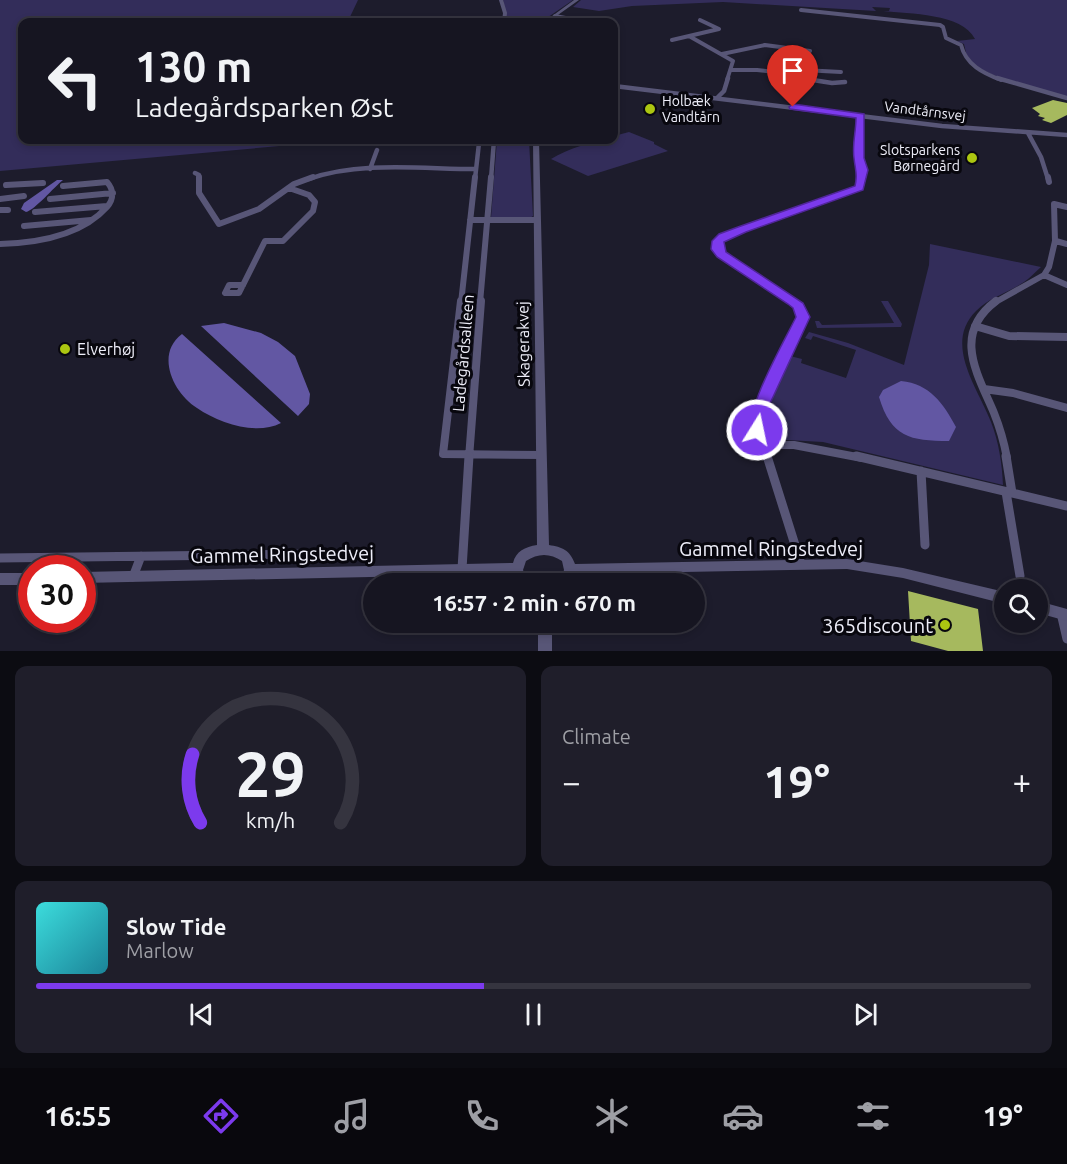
<!DOCTYPE html>
<meta charset="utf-8">
<style>
:root{--surface:#161521;--page:#1f1e2a;--text:#f1f3f6;--muted:#9e9fa5;--line:#35343f;--accent:#7c3aed}
body{margin:0;font-family:Ubuntu,sans-serif;background:var(--page);color:var(--text);height:100vh;display:flex;flex-direction:column;font-size:22px;white-space:nowrap}
*{box-sizing:border-box;margin:0}
p{font-size:20px;color:var(--muted)}
.icon{flex:none;width:33px;height:33px;fill:none;stroke:currentColor;stroke-width:2;stroke-linecap:round;stroke-linejoin:round}
.map{position:relative;height:651px;overflow:hidden}
.panel{display:flex;flex-direction:column;gap:15px;padding:15px;background:#0c0c12;flex:1}
.panel>*{flex:none}
.guide{position:absolute;left:18px;top:18px;width:600px;height:126px;border-radius:12px;box-shadow:0 3px 9px #0003,0 0 0 2px var(--line);background:#161521;color:var(--text);overflow:hidden}
.buttons{position:absolute;left:994px;top:579px;display:grid;gap:12px}
.buttons a{display:grid;place-items:center;width:54px;height:54px;border-radius:50%;background:var(--surface);box-shadow:0 3px 9px #0003,0 0 0 2px var(--line);font-size:30px}
.speed{position:absolute;left:18px;top:555px;display:flex;gap:12px;font-size:30px;font-weight:700;text-align:center}
.speed>*{display:grid;place-content:center;width:78px;height:78px;border-radius:50%;background:var(--surface);box-shadow:0 3px 9px #0003,0 0 0 2px var(--line);line-height:1}
.speed .limit{border:9px solid #d22;background:#fff;color:#111}
.pin{position:absolute;display:grid;place-items:center;width:51px;height:51px;color:#fff;margin:-62px -26px;border-radius:50% 50% 50% 0;rotate:-45deg;box-shadow:0 0 6px #0007}
.pin .icon{rotate:45deg}
.me{position:absolute;width:66px;margin:-33px;rotate:10deg;stroke-linejoin:round;filter:drop-shadow(0 0 4px #0008)}
.turn{display:flex;align-items:center;gap:21px;height:126px;padding:0 18px;font-size:27px}
.turn .icon{width:78px;height:78px;stroke-width:2.5}
.turn b{display:block;font-size:42px;line-height:51px}
.big{font-size:45px;font-weight:700;line-height:1.1}
.panel .card{flex:1;display:flex;flex-direction:column;justify-content:center;gap:9px;min-width:0;padding:0 21px;border-radius:12px;background:var(--page)}
.panel .dial{align-items:center;gap:0}
.dial svg{height:156px;overflow:visible;fill:none;stroke:var(--line);stroke-width:7;stroke-linecap:round;text-anchor:middle}
.dial text{fill:var(--text);stroke:none}
.song{display:flex;align-items:center;gap:18px}
.cover{width:72px;height:72px;border-radius:9px;background:linear-gradient(135deg,hsl(180 70% 55%),hsl(190 70% 35%))}
.played{height:6px;border-radius:3px;background:linear-gradient(90deg,var(--accent) 45%,var(--line) 45%)}
.keys{display:flex;justify-content:space-around;direction:ltr}
.heat{display:flex;justify-content:space-between;align-items:center;font-size:33px;direction:ltr}
.panel .tiles{flex:1;display:grid;gap:15px;grid-template-columns:1fr 1fr}
.card:last-child{grid-column:span 2}
.trip{position:absolute;left:363px;top:573px;width:342px;height:60px;border-radius:30px;background:var(--surface);box-shadow:0 3px 9px #0003,0 0 0 2px var(--line);font-weight:700;line-height:60px;text-align:center}
.menu{display:flex;height:96px;justify-content:space-around;align-items:center;background:#09080d;color:var(--muted)}
.menu .icon{width:42px;height:42px}
.menu .selected{color:var(--accent)}
.menu b{font-size:27px;color:var(--text)}
.map>svg:first-child{display:block}
.green{fill:#332d5a}
.water{fill:#6257a3}
.building{fill:#a6b95e}
.lines{fill:none;stroke-linecap:round;stroke-linejoin:round}
.minor-far4{stroke:#585677;stroke-width:4}
.minor-far3{stroke:#585677;stroke-width:4.5}
.minor-far2{stroke:#585677;stroke-width:6}
.minor-far1{stroke:#585677;stroke-width:8}
.minor{stroke:#585677;stroke-width:9}
.tertiary{fill:#585677;fill-rule:evenodd}
.route{fill:#7c3aed;stroke:#51269a;stroke-width:1.5}
.poi-dot{fill:#acc611;stroke:#08070e;stroke-width:2}
.labels{text-anchor:middle;dominant-baseline:central;stroke-width:6;stroke-linejoin:round;paint-order:stroke}
.far-poi-label{font-size:14px;fill:#eeeef9;stroke:#08070e;text-anchor:start}
.far-street-label{font-size:14px;fill:#eeeef9;stroke:#08070e}
.street-label{font-size:16px;fill:#eeeef9;stroke:#08070e}
.poi-label{font-size:16px;fill:#eeeef9;stroke:#08070e;text-anchor:start}
.near-street-label{font-size:20px;fill:#eeeef9;stroke:#08070e}
.near-poi-label{font-size:20px;fill:#eeeef9;stroke:#08070e;text-anchor:end}
</style>
<div class="map">
<svg width="1067" height="651" viewBox="0 0 1067 651">
<rect width="100%" height="100%" fill="#1d1c2c"/>
<path class="green" d="M0 0H358L349 19 307 22H22V140H347L0 171Z
M503 0H573L541 22H507Z
M581 0H1067V97C1045 91 980 77 968 58 966 54 965 48 964 44L957 41 975 39C962 13 909 14 883 11H889L890 8 872 7 876 11 723 2 632 6 599 11 573 7Z
M629 132 654 142V144L668 151 588 176 551 159C568 149 593 140 614 140V136Z
M497 140H529L533 216 530 218H491Z
M930 244 1041 267C1035 272 1030 278 1024 282 1008 293 990 297 976 311 943 344 978 388 991 422 999 443 1002 463 1003 485L823 442 769 439 765 436C754 412 780 377 790 356L802 359 801 363 846 378 856 350 813 336 811 340 805 338 809 332 848 343 904 365 929 265Z
M881 301H888L902 324 901 327 817 328 815 321H819L822 325 894 323Z"/>
<path class="water" d="M57 180H63C54 187 35 210 26 212L21 209 24 203Z
M224 323 261 333 278 342 295 356 310 394 309 404 298 416 201 326Z
M182 334 281 423C256 436 219 423 197 408 173 393 155 354 182 334Z
M901 381C930 384 943 403 956 427L949 441C910 441 891 437 879 397L883 390Z"/>
<path class="building" d="M1053 100 1067 103V115L1051 123 1042 120 1045 118 1038 116 1040 114 1032 108Z
M908 591 978 609 983 651H948L911 641Z"/>
<g class="lines">
<path class="minor-far4" d="M501 0 505 13 504 22
M801 10 940 25 943 27 946 38 961 45C966 65 983 73 1001 80
M555 16 576 20
M689 36 733 61 727 80
M672 40 719 29 700 20
M722 54 765 45 810 51
M731 70H757L798 75V78L810 80
M798 75 799 71 803 70 841 72"/>
<path class="minor-far3" d="M800 78 832 83 845 82
M997 78 1067 98
M614 86 942 126 1067 135
M718 97 724 91 728 78
M861 116 859 158 863 170 862 179
M1028 133 1041 157 1048 179
M370 169 377 150
M195 173 199 175V179
M309 179C360 161 422 169 476 169
M475 179 479 143
M491 179 494 140"/>
<path class="minor-far2" d="M199 177V193L219 224 259 209 294 184 313 177
M1048 177 1049 182
M6 185 43 183
M0 199 24 196
M50 199 113 193
M0 210H8
M35 212 107 206
M470 220H537
M24 226 91 220
M1056 241 1067 244
M0 244C37 243 81 236 107 207 114 199 114 190 107 182L63 186
M1044 275 1067 285
M243 285H229L225 293H239L265 241H283L313 211 315 202 309 195 289 188
M461 303 475 177
M480 303 491 177
M794 303 722 254 717 245 723 236 861 187 862 177
M994 303 1044 275 1049 267 1055 241 1054 204 1067 207"/>
<path class="minor-far1" d="M461 301 443 454 542 455
M996 301C952 334 977 373 994 413 1000 428 1004 442 1007 458
M975 326 1009 336 1067 337
M984 389 1013 393 1067 408
M762 445H794L862 458
M469 458 481 301
M767 458 757 426 761 404 803 320 799 306 792 301"/>
<path class="minor" d="M767 456 801 564
M856 456 1067 506
M1006 456 1012 493
M921 471 925 545
M1006 492 1020 576
M0 558 306 554
M462 569 469 456
M133 577 141 556
M1061 613 1067 639"/>
<path class="tertiary" d="M574 0H579L548 22H544Z
M533 140H539L549 545C562 547 570 550 575 564L847 559 903 568 1005 592V604L903 578 847 569 575 574 572 584H559L564 570 562 561C550 553 538 553 526 561L523 570 529 584H516L513 574 82 583V572L513 563C516 551 525 547 537 545Z
M0 573H32V585H0Z
M1038 601 1067 609V621L1038 613Z
M538 622H552V651H538Z"/>
</g>
<path class="route" d="M793 104 864 114V158L868 170 863 190 746 232 724 242 726 252 803 303 810 317 767 410 763 434H752C741 416 786 338 796 317L793 308 788 304 717 257 711 249 712 241 719 234 738 227 855 186C858 174 855 169 854 158 852 145 856 131 856 118L790 109 789 107Z"/>
<g class="poi-dot">
<circle cx="650" cy="109" r="6"/>
<circle cx="972" cy="158" r="6"/>
<circle cx="65" cy="349" r="6"/>
<circle cx="945" cy="625" r="6"/>
</g>
<g class="labels">
<g class="far-poi-label">
<text x="662" y="101">Holbæk<tspan x="662" dy="16">Vandtårn</tspan></text>
<text x="960" y="150" text-anchor="end">Slotsparkens<tspan x="960" dy="16">Børnegård</tspan></text>
</g>
<g class="far-street-label">
<text transform="translate(925 111) rotate(7)">Vandtårnsvej</text>
</g>
<g class="street-label">
<text transform="translate(523 344) rotate(-91)">Skagerakvej</text>
<text transform="translate(463 353) rotate(-85)">Ladegårdsalleen</text>
</g>
<g class="poi-label">
<text x="77" y="349">Elverhøj</text>
</g>
<g class="near-street-label">
<text x="771" y="548">Gammel Ringstedvej</text>
<text transform="translate(282 554) rotate(-1)">Gammel Ringstedvej</text>
</g>
<g class="near-poi-label">
<text x="933" y="625">365discount</text>
</g>
</g>
</svg>
<div class="buttons">
<a><svg class="icon" aria-label="search" viewBox="0 0 24 24"><circle cx="10" cy="10" r="6"/><path d="M15 15l6 6"/></svg></a>
</div>
<div class="speed"><div class="limit">30</div></div>
<div class="pin" style="left:793px;top:107px;background:#d93025"><svg class="icon" aria-label="arrive" viewBox="0 0 24 24"><path d="M6 21V4h12l-3 4 3 4H6"/></svg></div>
<svg class="me" style="left:757px;top:430px" viewBox="-20 -20 40 40"><circle r="17" fill="#7c3aed" stroke="#fff" stroke-width="3"/><path d="M0-11L8 9 0 5-8 9z" fill="#fff"/></svg>
<div class="trip">16:57 · 2 min · 670 m</div>
<div class="guide">
<div class="turn"><svg class="icon" aria-label="left" viewBox="0 0 24 24"><path d="M17 20v-9H6M10 6l-5 5 5 5"/></svg><div><b>130 m</b>Ladegårdsparken Øst</div></div>
</div>
</div>
<section class="panel">
<div class="tiles">
<div class="card dial"><svg viewBox="0 0 100 80">
<path d="M14 69A42 42 0 1 1 86 69"/>
<path d="M14 69A42 42 0 0 1 10 34" stroke="#7c3aed"/>
<text x="50" y="56" font-size="32" font-weight="700">29</text>
<text x="50" y="72" font-size="11">km/h</text>
</svg></div>
<div class="card"><p>Climate</p>
<div class="heat"><a>−</a><b class="big">19°</b><a>+</a></div>
</div>
<div class="card">
<div class="song"><i class="cover"></i><div><b>Slow Tide</b><p>Marlow</p></div></div>
<div class="played"></div>
<div class="keys"><svg class="icon" aria-label="previous" viewBox="0 0 24 24"><path d="M18 5L8 12l10 7zM5 5v14"/></svg><svg class="icon" aria-label="pause" viewBox="0 0 24 24"><path d="M8 5v14M16 5v14"/></svg><svg class="icon" aria-label="next" viewBox="0 0 24 24"><path d="M6 5l10 7-10 7zM19 5v14"/></svg></div>
</div>
</div>
</section>
<nav class="menu">
<b>16:55</b>
<svg class="icon selected" aria-label="directions" viewBox="0 0 24 24"><path d="M12 3l9 9-9 9-9-9zM9 14v-3h6M13 9l2 2-2 2"/></svg>
<svg class="icon" aria-label="music" viewBox="0 0 24 24"><path d="M9 18V5l10-2v13"/><circle cx="6" cy="18" r="3"/><circle cx="16" cy="16" r="3"/></svg>
<svg class="icon" aria-label="phone" viewBox="0 0 24 24"><path d="M5 4h4l2 5-3 2q2 4 5 5l2-3 5 2v4C11 20 4 13 5 4z"/></svg>
<svg class="icon" aria-label="climate" viewBox="0 0 24 24"><path d="M12 3v18M4 7l16 10M4 17L20 7"/></svg>
<svg class="icon" aria-label="car" viewBox="0 0 24 24"><path d="M5 17H2v-5l4-1 3-4h7l3 4 3 1v5h-3M9 17h6M6 11h13"/><circle cx="7" cy="17" r="2"/><circle cx="17" cy="17" r="2"/></svg>
<svg class="icon" aria-label="filters" viewBox="0 0 24 24"><path d="M4 7h16M4 17h16"/><circle cx="9" cy="7" r="2"/><circle cx="15" cy="17" r="2"/></svg>
<b>19°</b>
</nav>
